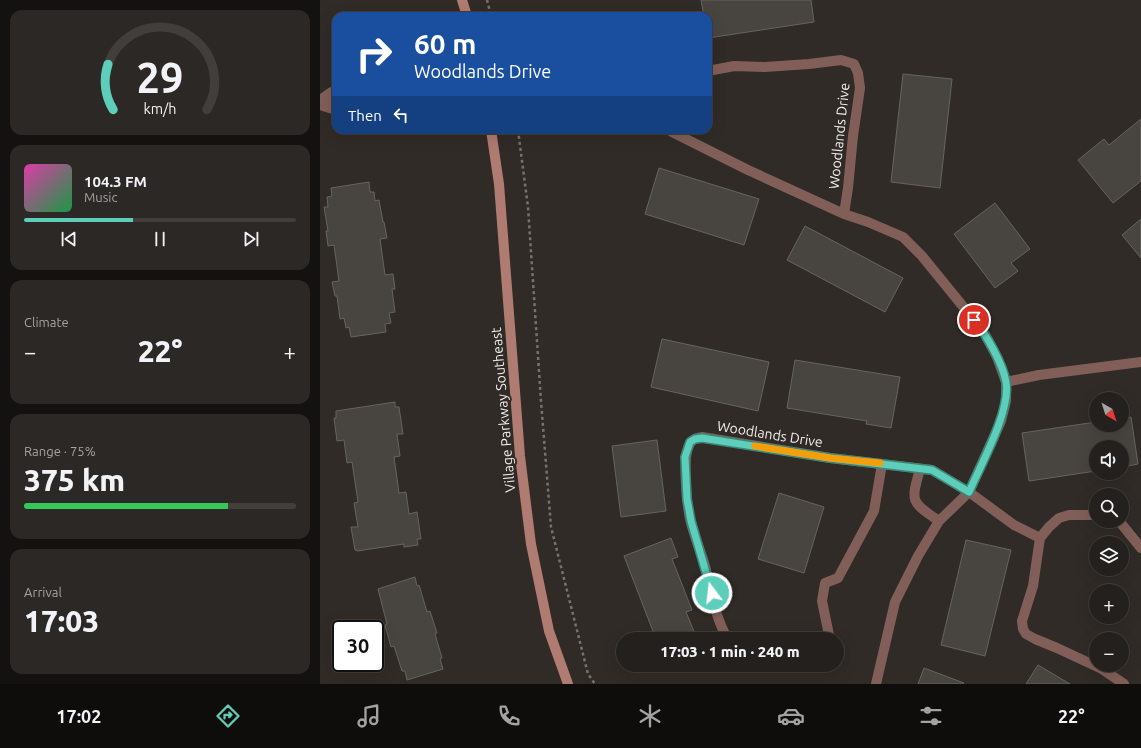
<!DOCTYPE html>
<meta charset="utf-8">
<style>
:root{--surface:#24201d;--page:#2c2826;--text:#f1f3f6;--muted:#a3a3a4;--line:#413e3b;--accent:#5cceba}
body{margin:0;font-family:Ubuntu,sans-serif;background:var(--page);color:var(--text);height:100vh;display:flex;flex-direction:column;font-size:15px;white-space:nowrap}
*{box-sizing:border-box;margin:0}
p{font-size:13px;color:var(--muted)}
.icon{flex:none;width:22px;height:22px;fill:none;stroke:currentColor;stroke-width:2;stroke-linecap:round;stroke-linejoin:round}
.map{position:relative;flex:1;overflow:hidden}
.sheet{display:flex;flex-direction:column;gap:10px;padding:10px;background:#141210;width:320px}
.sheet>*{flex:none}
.hud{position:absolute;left:12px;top:12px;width:380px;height:122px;border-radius:12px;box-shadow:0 4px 16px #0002,0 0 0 1px var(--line);background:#1a4fa0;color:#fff;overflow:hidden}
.needle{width:26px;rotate:141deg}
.tools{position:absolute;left:769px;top:392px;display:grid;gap:8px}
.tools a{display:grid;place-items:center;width:40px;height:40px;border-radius:50%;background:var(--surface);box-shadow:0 4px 16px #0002,0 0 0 1px var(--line);font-size:20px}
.speed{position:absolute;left:12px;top:620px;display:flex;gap:8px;font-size:20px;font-weight:700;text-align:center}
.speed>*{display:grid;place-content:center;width:52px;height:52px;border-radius:50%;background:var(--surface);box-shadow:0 4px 16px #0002,0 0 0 1px var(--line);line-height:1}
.speed .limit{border:2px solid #111;border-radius:6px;background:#fff;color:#111}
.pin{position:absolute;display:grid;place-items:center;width:34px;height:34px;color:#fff;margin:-17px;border:2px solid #fff;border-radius:50%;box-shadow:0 1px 4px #0007}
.me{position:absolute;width:44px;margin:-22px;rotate:345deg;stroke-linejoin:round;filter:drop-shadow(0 0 3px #0008)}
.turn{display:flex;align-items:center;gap:14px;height:84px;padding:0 16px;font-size:18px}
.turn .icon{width:52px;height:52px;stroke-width:2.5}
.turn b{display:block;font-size:28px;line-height:34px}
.then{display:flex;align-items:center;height:38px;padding:0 16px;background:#0003;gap:8px;font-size:15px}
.big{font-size:30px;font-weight:800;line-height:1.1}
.sheet .tile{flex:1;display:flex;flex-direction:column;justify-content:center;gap:6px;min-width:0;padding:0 14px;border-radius:12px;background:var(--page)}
.sheet .dial{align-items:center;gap:0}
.dial svg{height:104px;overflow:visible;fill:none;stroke:var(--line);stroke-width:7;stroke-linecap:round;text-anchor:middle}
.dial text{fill:var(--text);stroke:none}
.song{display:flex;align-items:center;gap:12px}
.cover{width:48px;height:48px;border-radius:6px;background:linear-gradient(135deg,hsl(320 70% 55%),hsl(140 70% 35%))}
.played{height:4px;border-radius:2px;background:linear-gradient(90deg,var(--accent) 40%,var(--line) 40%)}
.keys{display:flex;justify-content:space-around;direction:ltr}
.heat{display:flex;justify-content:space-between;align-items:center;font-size:22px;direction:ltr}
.charge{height:6px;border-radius:3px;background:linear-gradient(90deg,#34c759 75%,var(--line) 0)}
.trip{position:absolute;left:296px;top:632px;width:228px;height:40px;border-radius:20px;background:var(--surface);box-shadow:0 4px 16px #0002,0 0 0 1px var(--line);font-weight:800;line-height:40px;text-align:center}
.tabs{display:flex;height:64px;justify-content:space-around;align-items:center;background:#0e0d0c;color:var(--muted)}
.tabs .icon{width:28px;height:28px}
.tabs .on{color:var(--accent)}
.tabs b{font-size:18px;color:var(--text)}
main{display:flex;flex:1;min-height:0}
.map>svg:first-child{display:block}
.building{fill:#484540;stroke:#67645e}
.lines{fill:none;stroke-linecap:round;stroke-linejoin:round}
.path{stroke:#76726e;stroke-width:2.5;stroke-dasharray:3 3;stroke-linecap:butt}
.street{stroke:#815f58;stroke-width:10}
.secondary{stroke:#b07b70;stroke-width:10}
.route-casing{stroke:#3c8679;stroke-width:10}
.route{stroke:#5cceba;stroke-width:7}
.slow{stroke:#f59e0b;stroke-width:7}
.labels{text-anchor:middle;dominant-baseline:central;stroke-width:4;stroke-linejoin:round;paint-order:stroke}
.street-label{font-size:14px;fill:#f1eeeb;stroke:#302b27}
</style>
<main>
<section class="sheet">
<div class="tile dial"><svg viewBox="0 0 100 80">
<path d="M14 69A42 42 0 1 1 86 69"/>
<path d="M14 69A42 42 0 0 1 10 34" stroke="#5cceba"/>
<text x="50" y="56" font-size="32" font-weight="700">29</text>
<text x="50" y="72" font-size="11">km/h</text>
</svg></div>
<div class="tile">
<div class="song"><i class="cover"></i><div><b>104.3 FM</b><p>Music</p></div></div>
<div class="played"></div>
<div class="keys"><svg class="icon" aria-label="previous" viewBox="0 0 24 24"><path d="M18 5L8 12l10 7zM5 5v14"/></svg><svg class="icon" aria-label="pause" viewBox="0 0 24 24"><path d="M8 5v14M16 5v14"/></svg><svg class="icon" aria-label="next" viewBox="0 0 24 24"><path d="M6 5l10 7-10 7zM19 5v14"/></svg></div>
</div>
<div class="tile"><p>Climate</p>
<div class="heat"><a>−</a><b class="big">22°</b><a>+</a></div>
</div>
<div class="tile"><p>Range · 75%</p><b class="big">375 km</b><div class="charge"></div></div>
<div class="tile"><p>Arrival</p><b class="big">17:03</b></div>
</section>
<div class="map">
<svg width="821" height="684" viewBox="0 0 821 684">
<rect width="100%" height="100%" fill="#302b27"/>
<path class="building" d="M381 0H491L494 22 388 38V16H384Z
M583 74 632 79 620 188 571 182Z
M821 119V181L793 203 758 160 784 139 789 145Z
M339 168 439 199 424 245 325 214Z
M49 182 50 192H54L55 201 59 200 63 222H64L67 238 60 239 65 275 73 274 75 289H72L75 312 69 313 71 323 65 324 66 332 31 337 29 327 26 328 24 318 20 319 17 296H15L12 282 19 281 14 245 8 246 6 231H8L4 207H8L7 197 12 196 11 188Z
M675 203 710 249 691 263 698 271 675 288 634 234Z
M821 219V258L802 235Z
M485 226 583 278 565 312 467 260Z
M342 339 449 362 438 411 331 387Z
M475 360 580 377 571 428 546 424 547 421 467 408Z
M75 402V407H79L83 434H77L80 456 74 457 79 493 86 492 89 514 97 512 101 539H97L98 545 84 547V544L37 551V550H35L31 527H38L34 503 38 502 32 462 27 463 24 440 17 441 14 418H16V411Z
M811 417 818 464 802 467V447H776V471L709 481 702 433 776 422V425H802V418Z
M337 440 346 511 301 517 292 446Z
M459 493 504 507 484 573 438 559Z
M351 538 358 557 352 559 372 610 366 612 377 639H336L304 556Z
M646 540 691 550 665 656 621 645Z
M95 577 97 586 99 585 107 612 110 611 117 633 115 634 122 658 120 659 123 669 87 680 85 671H82L74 646 71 647 65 625 67 624 58 589Z
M718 665 750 684H706Z
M604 668 644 683 643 684H598Z"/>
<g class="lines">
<path class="path" d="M167 0 171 16
M198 130 208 207 221 401 231 527 268 674 275 684"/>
<path class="street" d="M0 100 10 93 16 90
M0 103 16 100
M0 105 16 110
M350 130 352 132 428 170 524 214 528 188 533 136 540 88 538 73 534 64 521 60 489 64 445 67 414 66 388 71
M524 214 548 222 583 237 602 256 663 331 677 357 686 382V401L681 421 649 492 619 521 598 556 575 602 556 684
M686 382 719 375 821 362
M562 464 612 470 649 492 694 525 720 538
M600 469C591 502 590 501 619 521
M776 515H749L739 518 729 527 720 538 713 586 702 621 703 629 706 634 715 639 737 648 782 669 804 684
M799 521 821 548
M408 639C395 619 391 589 385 566 381 552 375 538 371 523 367 507 361 454 371 442 374 438 378 438 382 437L510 458 562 464 554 511 518 578 505 583 502 601 509 635 507 639"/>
<path class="secondary" d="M142 0 147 16
M171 130 179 184 200 456 211 544 229 631 248 684"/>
</g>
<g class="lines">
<g class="route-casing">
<path id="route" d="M392 593 371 521 367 499 365 457 370 442 375 439 382 438 510 458 612 470 649 492C661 464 691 411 686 382 683 364 666 334 654 320"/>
</g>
<use href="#route" class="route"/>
<path class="slow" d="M435 446 510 458 560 463"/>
</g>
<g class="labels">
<g class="street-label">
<text transform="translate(519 136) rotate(-84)">Woodlands Drive</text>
<text transform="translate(183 410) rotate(-95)">Village Parkway Southeast</text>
<text transform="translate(450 434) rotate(9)">Woodlands Drive</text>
</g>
</g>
</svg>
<div class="tools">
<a><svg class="needle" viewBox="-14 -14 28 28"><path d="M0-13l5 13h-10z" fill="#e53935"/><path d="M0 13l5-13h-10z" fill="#a3a3a4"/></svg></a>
<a><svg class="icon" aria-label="sound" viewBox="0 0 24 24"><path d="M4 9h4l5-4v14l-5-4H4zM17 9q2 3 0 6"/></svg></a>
<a><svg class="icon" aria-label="search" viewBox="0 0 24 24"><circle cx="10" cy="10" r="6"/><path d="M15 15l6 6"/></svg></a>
<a><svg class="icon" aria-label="layers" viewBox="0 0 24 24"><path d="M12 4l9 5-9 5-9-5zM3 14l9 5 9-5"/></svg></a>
<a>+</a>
<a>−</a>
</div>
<div class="speed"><div class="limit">30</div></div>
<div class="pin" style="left:654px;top:320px;background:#d93025"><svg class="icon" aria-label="arrive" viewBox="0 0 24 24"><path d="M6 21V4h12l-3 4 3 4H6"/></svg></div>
<svg class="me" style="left:392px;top:593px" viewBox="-20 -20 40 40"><circle r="17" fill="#5cceba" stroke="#fff" stroke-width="3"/><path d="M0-11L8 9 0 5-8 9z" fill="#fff"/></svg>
<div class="trip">17:03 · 1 min · 240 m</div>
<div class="hud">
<div class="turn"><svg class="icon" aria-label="right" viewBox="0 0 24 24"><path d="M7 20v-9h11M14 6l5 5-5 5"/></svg><div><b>60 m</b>Woodlands Drive</div></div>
<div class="then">Then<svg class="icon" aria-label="left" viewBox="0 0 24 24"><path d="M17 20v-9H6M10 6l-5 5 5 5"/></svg></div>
</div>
</div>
</main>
<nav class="tabs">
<b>17:02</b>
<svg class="icon on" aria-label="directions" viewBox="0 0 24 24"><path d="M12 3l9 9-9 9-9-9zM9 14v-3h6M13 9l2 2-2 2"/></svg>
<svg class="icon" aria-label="music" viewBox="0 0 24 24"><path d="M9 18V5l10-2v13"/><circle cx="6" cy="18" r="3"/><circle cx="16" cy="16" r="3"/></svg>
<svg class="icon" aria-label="phone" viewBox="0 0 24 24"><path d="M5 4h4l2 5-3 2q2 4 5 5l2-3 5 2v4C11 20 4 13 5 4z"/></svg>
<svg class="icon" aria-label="climate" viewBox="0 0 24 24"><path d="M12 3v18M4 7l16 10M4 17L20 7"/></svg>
<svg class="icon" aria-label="car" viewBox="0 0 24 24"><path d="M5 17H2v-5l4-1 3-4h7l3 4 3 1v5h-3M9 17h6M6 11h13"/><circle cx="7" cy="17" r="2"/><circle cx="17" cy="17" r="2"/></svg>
<svg class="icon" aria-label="filters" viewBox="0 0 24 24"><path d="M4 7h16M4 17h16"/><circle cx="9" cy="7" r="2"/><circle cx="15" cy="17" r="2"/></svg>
<b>22°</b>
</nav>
